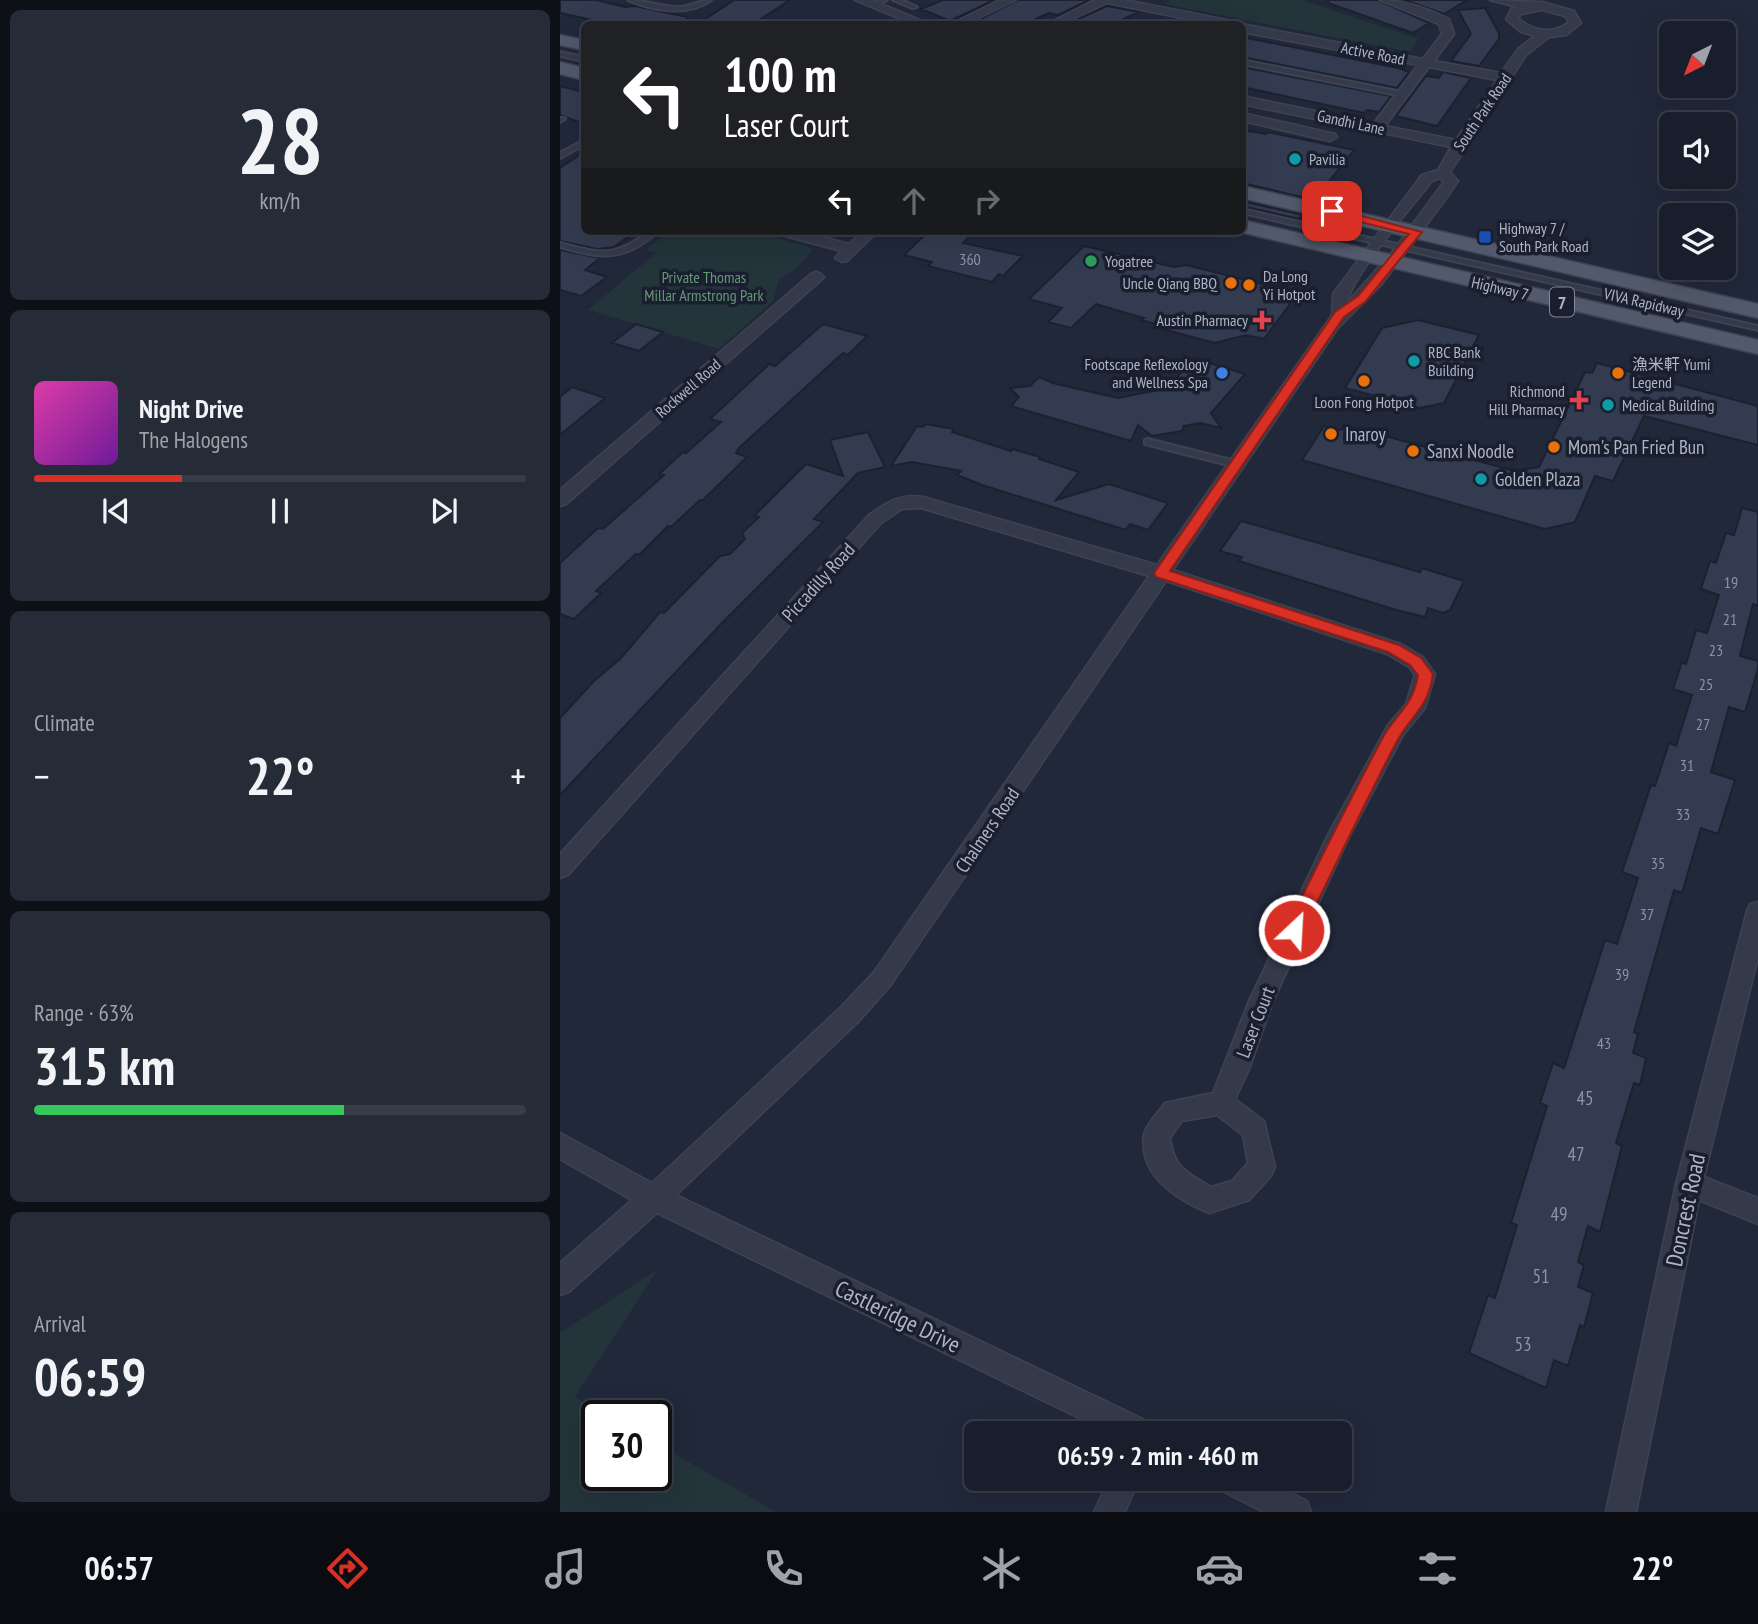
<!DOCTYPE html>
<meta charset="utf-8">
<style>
:root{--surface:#191e2c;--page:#262b38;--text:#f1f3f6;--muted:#9fa2a9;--line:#373c48;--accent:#d93025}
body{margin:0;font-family:"PT Sans Narrow","Noto Sans SC",sans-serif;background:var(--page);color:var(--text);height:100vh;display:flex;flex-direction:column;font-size:26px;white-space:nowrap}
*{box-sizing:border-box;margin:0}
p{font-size:23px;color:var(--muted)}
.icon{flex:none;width:38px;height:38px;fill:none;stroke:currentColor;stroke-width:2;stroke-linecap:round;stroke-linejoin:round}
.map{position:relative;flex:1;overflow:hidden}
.drawer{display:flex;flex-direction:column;gap:10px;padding:10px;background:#0e1018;width:560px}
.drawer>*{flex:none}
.banner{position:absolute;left:21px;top:21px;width:665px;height:214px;border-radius:10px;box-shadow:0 7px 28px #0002,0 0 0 2px var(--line);background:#202124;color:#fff;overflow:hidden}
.needle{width:46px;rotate:222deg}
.buttons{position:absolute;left:1099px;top:21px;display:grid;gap:14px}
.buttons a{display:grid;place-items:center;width:77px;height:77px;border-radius:10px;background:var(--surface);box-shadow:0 7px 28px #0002,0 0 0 2px var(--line);font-size:35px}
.speed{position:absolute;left:21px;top:1400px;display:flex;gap:14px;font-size:35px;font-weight:700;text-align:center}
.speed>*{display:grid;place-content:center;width:91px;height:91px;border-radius:50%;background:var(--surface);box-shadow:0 7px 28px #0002,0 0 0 2px var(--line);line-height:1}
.speed .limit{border:4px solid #111;border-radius:10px;background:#fff;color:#111}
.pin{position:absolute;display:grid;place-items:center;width:60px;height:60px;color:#fff;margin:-30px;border-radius:14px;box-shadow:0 4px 10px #0006}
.me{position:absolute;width:77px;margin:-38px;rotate:25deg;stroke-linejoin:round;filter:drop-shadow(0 0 5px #0008)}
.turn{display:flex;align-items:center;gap:24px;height:147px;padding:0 28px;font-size:32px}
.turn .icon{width:91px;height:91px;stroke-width:2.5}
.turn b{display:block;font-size:49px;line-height:60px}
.lanes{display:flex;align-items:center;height:66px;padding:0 28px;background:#0003;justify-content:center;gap:35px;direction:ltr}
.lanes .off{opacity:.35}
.big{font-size:52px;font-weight:700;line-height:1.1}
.drawer .tile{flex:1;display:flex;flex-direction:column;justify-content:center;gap:10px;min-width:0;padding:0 24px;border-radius:10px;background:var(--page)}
.drawer .dial{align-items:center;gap:0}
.dial b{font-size:91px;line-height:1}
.song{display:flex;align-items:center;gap:21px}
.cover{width:84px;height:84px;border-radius:10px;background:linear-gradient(135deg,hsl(320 70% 55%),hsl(280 70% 35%))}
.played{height:7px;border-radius:4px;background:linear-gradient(90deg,var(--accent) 30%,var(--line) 30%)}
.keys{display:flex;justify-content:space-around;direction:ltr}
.heat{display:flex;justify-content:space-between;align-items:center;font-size:38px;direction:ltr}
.charge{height:10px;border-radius:5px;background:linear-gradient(90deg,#34c759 63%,var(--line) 0)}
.trip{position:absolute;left:404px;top:1421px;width:388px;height:70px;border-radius:10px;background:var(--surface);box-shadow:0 7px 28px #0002,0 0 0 2px var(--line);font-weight:700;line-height:70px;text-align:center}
.tabs{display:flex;height:112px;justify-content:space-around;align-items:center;background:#0a0c12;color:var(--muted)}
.tabs .icon{width:49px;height:49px}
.tabs .on{color:var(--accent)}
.tabs b{font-size:32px;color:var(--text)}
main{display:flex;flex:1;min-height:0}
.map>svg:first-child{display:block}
.green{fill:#23343b}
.building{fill:#333b50;stroke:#1c2131;stroke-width:2}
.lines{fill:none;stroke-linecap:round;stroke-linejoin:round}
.service-casing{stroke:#3e4353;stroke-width:4}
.minor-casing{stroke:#3e4353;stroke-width:3}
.primary-casing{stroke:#3e4353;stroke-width:3}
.service{fill:#343a4a;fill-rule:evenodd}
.minor{fill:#343a4a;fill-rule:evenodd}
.primary{fill:#52596a;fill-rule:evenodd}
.route{fill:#d93025;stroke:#8d1f18;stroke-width:2}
.culture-dot{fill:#0f9aa8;stroke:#1a1f2f;stroke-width:2.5}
.transit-dot{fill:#1a4fb4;stroke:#1a1f2f;stroke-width:2.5}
.leisure-dot{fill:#2e9e5b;stroke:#1a1f2f;stroke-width:2.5}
.food-dot{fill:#e8710a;stroke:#1a1f2f;stroke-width:2.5}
.health-dot{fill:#e0444e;stroke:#1a1f2f;stroke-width:2.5}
.shop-dot{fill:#3f7fe0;stroke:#1a1f2f;stroke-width:2.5}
.labels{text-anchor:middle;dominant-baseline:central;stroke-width:7;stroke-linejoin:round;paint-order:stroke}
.far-street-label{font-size:16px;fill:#afb5c6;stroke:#1a1f2f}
.far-poi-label{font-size:16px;fill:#afb5c6;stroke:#1a1f2f;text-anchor:start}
.number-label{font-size:16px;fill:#8e94a7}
.far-park-label{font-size:16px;fill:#669779;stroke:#1a1f2f}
.shield{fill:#1a1f2f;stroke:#828899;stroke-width:2}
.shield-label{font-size:18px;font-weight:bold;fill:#afb5c6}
.poi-label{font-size:19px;fill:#afb5c6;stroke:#1a1f2f;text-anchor:start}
.street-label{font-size:19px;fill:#afb5c6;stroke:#1a1f2f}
.near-number-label{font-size:19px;fill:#8e94a7}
.near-street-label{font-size:23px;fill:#afb5c6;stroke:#1a1f2f}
</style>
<main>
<section class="drawer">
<div class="tile dial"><b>28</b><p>km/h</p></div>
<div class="tile">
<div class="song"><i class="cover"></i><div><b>Night Drive</b><p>The Halogens</p></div></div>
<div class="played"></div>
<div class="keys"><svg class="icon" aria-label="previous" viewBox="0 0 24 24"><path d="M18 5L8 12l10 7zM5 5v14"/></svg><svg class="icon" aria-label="pause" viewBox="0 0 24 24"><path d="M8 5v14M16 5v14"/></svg><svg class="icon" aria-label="next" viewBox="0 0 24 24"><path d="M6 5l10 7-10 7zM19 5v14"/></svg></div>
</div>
<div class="tile"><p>Climate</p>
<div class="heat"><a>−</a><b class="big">22°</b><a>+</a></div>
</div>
<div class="tile"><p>Range · 63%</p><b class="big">315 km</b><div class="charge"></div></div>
<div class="tile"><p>Arrival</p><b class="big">06:59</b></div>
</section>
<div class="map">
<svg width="1198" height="1512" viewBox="0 0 1198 1512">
<rect width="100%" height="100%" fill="#21283a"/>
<path class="green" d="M611 0H742L859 39 849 52 604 4Z
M110 231H191L249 247 253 250 236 269 219 279 213 301 159 349 28 310 96 253 85 250Z
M98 1269 15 1397 48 1416H37V1475H96V1443L216 1512H0V1333Z"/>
<path class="building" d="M0 0H36L65 7 75 6 127 17 126 24H39L42 22 0 13Z
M174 0H230L193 24H138Z
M383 0H434L390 21 361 9Z
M458 0H529L498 15 489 13 465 24H411Z
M768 0H818L869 23 853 33 768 3Z
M845 0H907L884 14Z
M547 6 579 12 553 24 518 19Z
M925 8 939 33V39L919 66 891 61 911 34 898 10Z
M682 37 838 68 849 72 837 88 682 57Z
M682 67 831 96 819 112 807 110 804 113 682 87Z
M883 72 911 78 877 126 836 116 866 76 879 78Z
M0 86 24 92V124L0 115Z
M682 130 706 134 708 132 794 150 754 200 682 183Z
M24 152V231H76L54 247 37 249 0 241V168Z
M682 201 743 215 739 219 682 206Z
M369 231H415L403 243 463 256 443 276 439 274 432 282 368 266 372 262 344 255Z
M524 246 614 267 626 265 718 288 730 304 704 339 686 335 655 343 602 329 604 326 581 320 584 318 536 304 511 328 488 322 502 308 469 299Z
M0 250 40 258 25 270 47 277 21 296 0 290Z
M858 320 919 335 884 403 860 408 785 388 822 328Z
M76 324 103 332 79 351 52 343Z
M263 324 307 336 288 355 283 353 179 448 176 453 187 457 142 501 140 500 111 527 108 526 79 555 76 554 36 591 41 593 14 619 0 614V563L38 528 43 529 104 475 99 474 123 452 126 453 161 422 150 419 205 368 209 364 215 366Z
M633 358 685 374 651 413 661 428 640 423 624 426 622 431 592 436 578 425 571 441 451 406 459 397 450 388 470 386 479 377 493 383 558 398 608 388Z
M1037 363 1198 406V445L1084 416 1053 481 1035 476 1015 522 985 529 742 460 764 426 781 430 784 425 955 471 979 467 1025 372 1032 373Z
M12 387 45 398 0 435V397Z
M366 424 394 429 392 432 451 451 453 449 480 457 479 459 519 472 496 500 549 484 608 503 588 530 570 524 566 530 422 485 397 475 401 471 352 462 331 466 357 426 363 427Z
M308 432 325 467 298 473 254 519 263 522 162 623 0 795V718L34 681 61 658 100 612 104 613 160 556 170 554 185 539 182 533 199 517 194 516 246 464 283 476 270 440Z
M1182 508 1198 512V606L1193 604 1180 656 1198 661V669L1185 712 1169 707 1151 772 1175 780 1158 834 1141 828 1122 893 1114 890 1074 1032 1078 1034 1073 1053 1086 1058 1080 1085 1074 1083 1056 1143 1062 1146 1040 1232 1028 1226 1018 1262 1024 1265 1018 1287 1033 1293 1024 1327 1020 1325 1008 1366 994 1360 986 1388 909 1353 928 1295 935 1298 957 1225 951 1223 987 1106 980 1103 993 1063 1004 1068 1045 940 1057 944 1078 878 1062 872 1091 785 1095 786 1109 743 1116 746 1132 695 1113 689 1122 662 1126 664 1136 630 1147 633 1159 595 1141 589 1150 561 1156 563 1166 533 1174 535Z
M681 521 860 572 862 568 904 581 890 610 883 613 868 608 865 617 833 609 679 561 682 557 660 551Z"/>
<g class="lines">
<g class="service-casing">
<path id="service" d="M68 0C85 0 101 7 118 7 130 7 140 0 151 0 129 17 92 11 68 0Z
M319 0H327L315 6 310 5Z
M333 0H341L357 7 352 8Z
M494 22 497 24H490L491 23Z
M0 52 24 57V61L0 56Z
M682 60 842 92 845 94 842 96 682 64Z
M0 118H4L5 119 0 122Z
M24 140V145L0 158V153Z
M682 209 1198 326V330L682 213Z
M90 231H99C64 262 42 259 0 247V243C42 254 53 258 90 231Z
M588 439 679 462 680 464 676 467 585 444V440Z"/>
</g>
<g class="minor-casing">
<path id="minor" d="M295 0H312L369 24H353Z
M440 0H456L406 24H391Z
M535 0H565L667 20 673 24H652L547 3 502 24H487Z
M820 0C845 0 867 8 889 19L894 34 874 61 941 73 958 49 975 36 961 32 946 19 952 8 957 7 930 0 982 2 1014 11 1021 23 1006 35 989 37 966 55 890 172 898 181 888 196 821 285 778 328 613 570 841 644 863 657 875 674 865 708 843 735 790 835 713 1001 689 1069 675 1099 704 1121 715 1167 711 1176 689 1200 649 1213C617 1200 578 1175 584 1135 586 1124 599 1112 605 1103L653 1093 689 1001 768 835 828 725 846 704 855 675 849 667 827 654 606 581 330 986 298 1022 116 1195 591 1423 596 1433H550L97 1213 10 1291 0 1295V1263L72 1200 0 1159V1133L92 1183 280 1008 314 972 589 576 361 508 342 509 321 523 8 875 0 878V854L309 515C326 503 341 493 363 497L597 565 772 315 773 294 862 175 878 170 891 147 682 104V96L814 123 858 65 682 32V24L863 59 882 34 879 24ZM982 10 1005 16 1009 22C994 35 972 31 958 18L961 14ZM869 67 937 80 896 140 825 126ZM880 178 884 182 833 251 788 302C789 279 855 203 872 181ZM657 1115 683 1135 688 1163 672 1181 651 1187C626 1172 614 1168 610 1138L622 1121Z
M682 113 775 134 777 137 770 141 682 121Z
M216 231H240L289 244 303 231H318L287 261 282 262 275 258 281 251 218 234Z
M256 272 261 274 264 277 261 280 6 504 0 506V490L251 274Z
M1198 902V957L1144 1177 1198 1198V1224L1139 1200 1076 1512H1046L1116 1184 1187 911 1190 904Z
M549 1479H579L565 1512H534Z
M656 1479H702L747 1501 751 1512H704L660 1490Z"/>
</g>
<g class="primary-casing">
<path id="primary" d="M0 35 24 40V50L0 45Z
M0 62 24 68V80L0 74Z
M682 186 1198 304V318L682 198Z
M682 220 1198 340V354L676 231H682Z"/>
</g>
<use href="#service" class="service"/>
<use href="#minor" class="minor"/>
<use href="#primary" class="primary"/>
</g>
<path class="route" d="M772 208 862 232 806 301 784 317 610 571 839 645 861 658 873 674C868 710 851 714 836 743 803 806 773 871 741 935L734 937 728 935 726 930C757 865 789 802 822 739 836 713 853 707 858 675L850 665 828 652 596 577 594 573 775 312 798 296 849 234 768 214 767 211Z"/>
<g class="culture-dot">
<circle cx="735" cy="159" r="7"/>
<circle cx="854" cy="361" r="7"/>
<circle cx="1048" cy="405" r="7"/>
<circle cx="921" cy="479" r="7"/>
</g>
<rect class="transit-dot" x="918" y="230" width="14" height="14" rx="3.5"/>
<circle class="leisure-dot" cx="531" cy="261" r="7"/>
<g class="food-dot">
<circle cx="671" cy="283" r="7"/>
<circle cx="689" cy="285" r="7"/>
<circle cx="1058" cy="373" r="7"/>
<circle cx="804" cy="381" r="7"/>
<circle cx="771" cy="434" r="7"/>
<circle cx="994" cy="447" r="7"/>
<circle cx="853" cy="451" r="7"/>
</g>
<g class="health-dot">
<path d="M698.5 309.5h7v7h7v7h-7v7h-7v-7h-7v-7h7z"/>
<path d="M1015.5 389.5h7v7h7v7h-7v7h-7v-7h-7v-7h7z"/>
</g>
<circle class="shop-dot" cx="662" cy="373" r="7"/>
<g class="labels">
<g class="far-street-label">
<text transform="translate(813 53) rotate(11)">Active Road</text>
<text transform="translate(922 112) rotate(-56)">South Park Road</text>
<text transform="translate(791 122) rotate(12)">Gandhi Lane</text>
<text transform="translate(940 288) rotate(13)">Highway 7</text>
<text transform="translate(1084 302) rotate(13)">VIVA Rapidway</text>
<text transform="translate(128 388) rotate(-41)">Rockwell Road</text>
</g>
<g class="far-poi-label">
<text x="749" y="159">Pavilia</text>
<text x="939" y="228">Highway 7 /<tspan x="939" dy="18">South Park Road</tspan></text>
<text x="545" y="261">Yogatree</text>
<text x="703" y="276">Da Long<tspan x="703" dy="18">Yi Hotpot</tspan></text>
<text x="657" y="283" text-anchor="end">Uncle Qiang BBQ</text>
<text x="688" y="320" text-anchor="end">Austin Pharmacy</text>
<text x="868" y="352">RBC Bank<tspan x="868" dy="18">Building</tspan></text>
<text x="648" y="364" text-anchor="end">Footscape Reflexology<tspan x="648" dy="18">and Wellness Spa</tspan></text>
<text x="1072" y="364">漁米軒 Yumi<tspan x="1072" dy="18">Legend</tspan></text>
<text x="1005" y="391" text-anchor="end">Richmond<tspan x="1005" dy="18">Hill Pharmacy</tspan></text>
<text x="804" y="402" text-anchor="middle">Loon Fong Hotpot</text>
<text x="1062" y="405">Medical Building</text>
</g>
<g class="number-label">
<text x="410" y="259">360</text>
<text x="1171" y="582">19</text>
<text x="1170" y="619">21</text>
<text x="1156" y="650">23</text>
<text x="1146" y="684">25</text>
<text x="1143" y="724">27</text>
<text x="1127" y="765">31</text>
<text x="1123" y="814">33</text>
<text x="1098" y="863">35</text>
<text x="1087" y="914">37</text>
<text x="1062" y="974">39</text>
<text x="1044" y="1043">43</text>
</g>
<g class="far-park-label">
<text x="144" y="277">Private Thomas<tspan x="144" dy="18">Millar Armstrong Park</tspan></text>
</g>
<rect class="shield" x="990" y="287.5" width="24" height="29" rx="5"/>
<g class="shield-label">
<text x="1002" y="302">7</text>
</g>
<g class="poi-label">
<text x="785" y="434">Inaroy</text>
<text x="1008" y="447">Mom's Pan Fried Bun</text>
<text x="867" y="451">Sanxi Noodle</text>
<text x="935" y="479">Golden Plaza</text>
</g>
<g class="street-label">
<text transform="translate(258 582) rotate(-48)">Piccadilly Road</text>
<text transform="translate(427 830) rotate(-56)">Chalmers Road</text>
<text transform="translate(695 1022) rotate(-69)">Laser Court</text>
</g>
<g class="near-number-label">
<text x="1025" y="1098">45</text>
<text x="1016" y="1154">47</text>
<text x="999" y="1214">49</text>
<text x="981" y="1276">51</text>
<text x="963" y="1344">53</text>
</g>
<g class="near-street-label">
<text transform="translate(1125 1210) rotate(-78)">Doncrest Road</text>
<text transform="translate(338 1316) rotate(26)">Castleridge Drive</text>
</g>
</g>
</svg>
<div class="buttons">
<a><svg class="needle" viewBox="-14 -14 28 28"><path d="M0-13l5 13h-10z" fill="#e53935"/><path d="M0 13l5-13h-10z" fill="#9fa2a9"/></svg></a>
<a><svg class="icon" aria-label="sound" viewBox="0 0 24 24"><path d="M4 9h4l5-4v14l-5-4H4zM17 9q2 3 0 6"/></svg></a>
<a><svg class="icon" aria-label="layers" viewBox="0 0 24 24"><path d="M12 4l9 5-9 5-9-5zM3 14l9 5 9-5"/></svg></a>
</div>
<div class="speed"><div class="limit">30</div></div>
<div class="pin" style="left:772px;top:211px;background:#d93025"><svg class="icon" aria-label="arrive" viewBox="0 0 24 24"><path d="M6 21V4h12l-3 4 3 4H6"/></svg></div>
<svg class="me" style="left:734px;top:930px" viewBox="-20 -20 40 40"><circle r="17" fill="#d93025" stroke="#fff" stroke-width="3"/><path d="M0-11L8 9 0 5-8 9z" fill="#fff"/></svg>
<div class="trip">06:59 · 2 min · 460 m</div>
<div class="banner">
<div class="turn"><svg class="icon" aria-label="left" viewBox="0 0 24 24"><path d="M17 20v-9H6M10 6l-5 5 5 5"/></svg><div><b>100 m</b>Laser Court</div></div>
<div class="lanes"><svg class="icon" aria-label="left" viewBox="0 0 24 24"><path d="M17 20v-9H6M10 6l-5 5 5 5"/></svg><svg class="icon off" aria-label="ahead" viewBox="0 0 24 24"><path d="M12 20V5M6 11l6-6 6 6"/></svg><svg class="icon off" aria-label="right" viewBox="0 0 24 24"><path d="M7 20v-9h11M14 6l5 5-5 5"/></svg></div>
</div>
</div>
</main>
<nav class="tabs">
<b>06:57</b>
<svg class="icon on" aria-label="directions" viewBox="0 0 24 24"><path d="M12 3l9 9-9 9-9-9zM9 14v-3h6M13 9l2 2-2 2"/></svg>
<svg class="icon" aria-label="music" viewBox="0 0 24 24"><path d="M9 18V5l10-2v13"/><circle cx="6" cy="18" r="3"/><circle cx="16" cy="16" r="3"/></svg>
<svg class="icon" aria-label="phone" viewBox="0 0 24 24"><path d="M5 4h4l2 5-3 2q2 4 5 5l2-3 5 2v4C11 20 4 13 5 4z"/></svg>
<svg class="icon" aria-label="climate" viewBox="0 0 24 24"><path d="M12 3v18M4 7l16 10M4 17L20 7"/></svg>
<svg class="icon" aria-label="car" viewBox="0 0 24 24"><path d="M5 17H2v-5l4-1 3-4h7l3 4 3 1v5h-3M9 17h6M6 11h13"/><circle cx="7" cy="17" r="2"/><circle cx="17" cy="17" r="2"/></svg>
<svg class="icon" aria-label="filters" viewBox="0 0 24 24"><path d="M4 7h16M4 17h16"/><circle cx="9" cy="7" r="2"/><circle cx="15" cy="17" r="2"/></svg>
<b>22°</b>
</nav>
